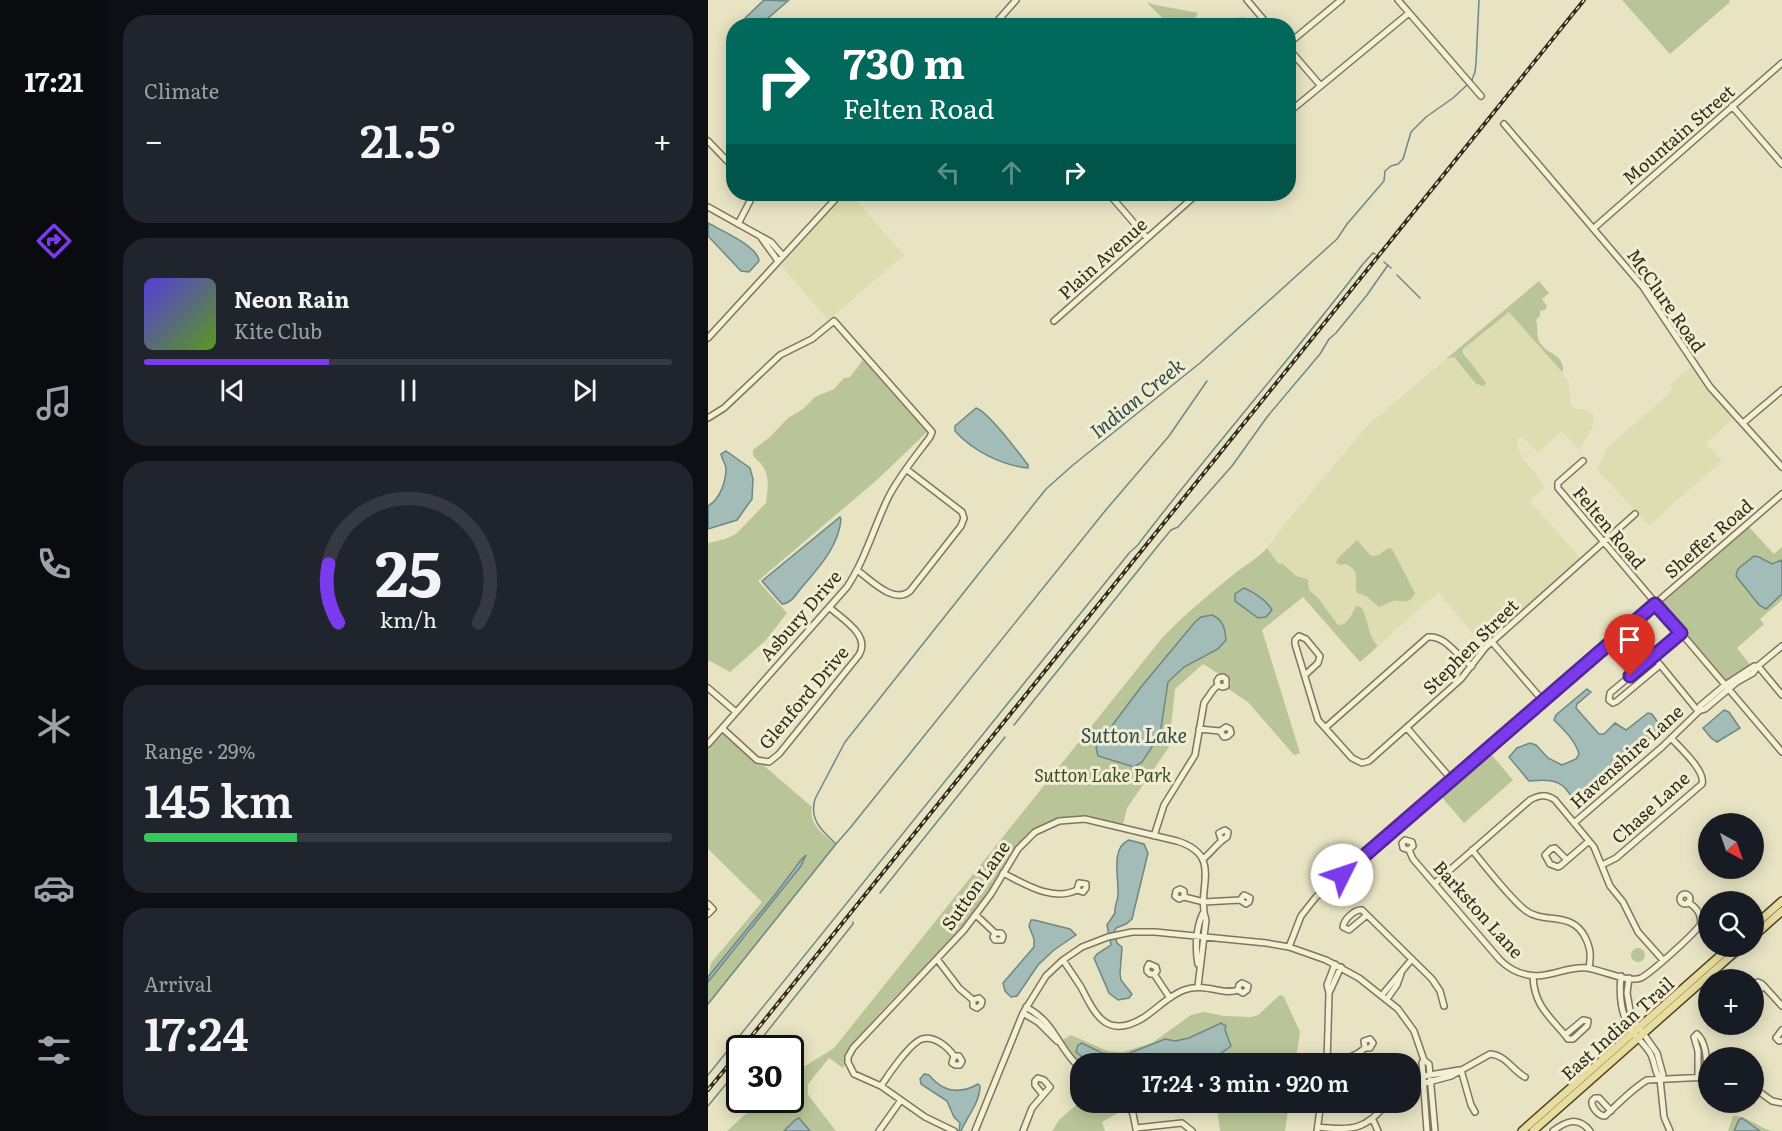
<!DOCTYPE html>
<meta charset="utf-8">
<style>
:root{--surface:#171b24;--page:#20242c;--text:#f1f3f6;--muted:#9ea1a6;--line:#363941;--accent:#7c3aed}
body{margin:0;font-family:Literata,serif;background:var(--page);color:var(--text);height:100vh;display:flex;flex-direction:column;font-size:22px;white-space:nowrap}
*{box-sizing:border-box;margin:0}
p{font-size:20px;color:var(--muted)}
.icon{flex:none;width:33px;height:33px;fill:none;stroke:currentColor;stroke-width:2;stroke-linecap:round;stroke-linejoin:round}
.map{position:relative;flex:1;overflow:hidden}
.sheet{display:flex;flex-direction:column;gap:15px;padding:15px;background:#0d0f14;width:600px}
.sheet>*{flex:none}
.guide{position:absolute;left:18px;top:18px;width:570px;height:183px;border-radius:24px;box-shadow:0 3px 15px #0003;background:#00695c;color:#fff;overflow:hidden}
.needle{width:39px;rotate:140deg}
.controls{position:absolute;left:990px;top:813px;display:grid;gap:12px}
.controls a{display:grid;place-items:center;width:66px;height:66px;border-radius:50%;background:var(--surface);box-shadow:0 3px 15px #0003;font-size:30px}
.speed{position:absolute;left:18px;top:1035px;display:flex;gap:12px;font-size:30px;font-weight:700;text-align:center}
.speed>*{display:grid;place-content:center;width:78px;height:78px;border-radius:50%;background:var(--surface);box-shadow:0 3px 15px #0003;line-height:1}
.speed .limit{border:3px solid #111;border-radius:9px;background:#fff;color:#111}
.pin{position:absolute;display:grid;place-items:center;width:51px;height:51px;color:#fff;margin:-62px -26px;border-radius:50% 50% 50% 0;rotate:-45deg;box-shadow:0 0 6px #0007}
.pin .icon{rotate:45deg}
.me{position:absolute;width:66px;margin:-33px;rotate:49deg;stroke-linejoin:round;filter:drop-shadow(0 0 4px #0008)}
.turn{display:flex;align-items:center;gap:21px;height:126px;padding:0 18px;font-size:27px}
.turn .icon{width:78px;height:78px;stroke-width:2.5}
.turn b{display:block;font-size:42px;line-height:51px}
.lanes{display:flex;align-items:center;height:57px;padding:0 18px;background:#0003;justify-content:center;gap:30px;direction:ltr}
.lanes .off{opacity:.35}
.big{font-size:45px;font-weight:600;line-height:1.1}
.sheet .widget{flex:1;display:flex;flex-direction:column;justify-content:center;gap:9px;min-width:0;padding:0 21px;border-radius:24px;background:var(--page)}
.sheet .dial{align-items:center;gap:0}
.dial svg{height:156px;overflow:visible;fill:none;stroke:var(--line);stroke-width:7;stroke-linecap:round;text-anchor:middle}
.dial text{fill:var(--text);stroke:none}
.song{display:flex;align-items:center;gap:18px}
.cover{width:72px;height:72px;border-radius:9px;background:linear-gradient(135deg,hsl(250 70% 55%),hsl(90 70% 35%))}
.played{height:6px;border-radius:3px;background:linear-gradient(90deg,var(--accent) 35%,var(--line) 35%)}
.keys{display:flex;justify-content:space-around;direction:ltr}
.heat{display:flex;justify-content:space-between;align-items:center;font-size:33px;direction:ltr}
.charge{height:9px;border-radius:4px;background:linear-gradient(90deg,#34c759 29%,var(--line) 0)}
.trip{position:absolute;left:362px;top:1053px;width:351px;height:60px;border-radius:24px;background:var(--surface);box-shadow:0 3px 15px #0003;font-weight:600;line-height:60px;text-align:center}
main{display:flex;flex:1;min-height:0}
.tabs{display:flex;flex-direction:column;width:108px;justify-content:space-around;align-items:center;background:#090b0e;color:var(--muted)}
.tabs .icon{width:42px;height:42px}
.tabs .selected{color:var(--accent)}
.tabs b{font-size:27px;color:var(--text)}
.map>svg:first-child{display:block}
.farmland{fill:#ddddb1;fill-rule:evenodd}
.green{fill:#b9c598}
.water{fill:#a4bcb8;stroke:#6d8886;stroke-width:1.5}
.lines{fill:none;stroke-linecap:round;stroke-linejoin:round}
.stream{stroke:#6d8886;stroke-width:1.5}
.minor-casing{stroke:#80755c;stroke-width:8}
.major-casing{stroke:#4e432f;stroke-width:10}
.minor{stroke:#f4f0d5;stroke-width:5}
.major{stroke:#e8dd9e;stroke-width:7}
.rail-casing{stroke:#322b1e;stroke-width:4}
.rail{stroke:#f1edd1;stroke-width:1.5;stroke-dasharray:4.5;stroke-linecap:butt}
.route-casing{stroke:#51269a;stroke-width:15}
.route{stroke:#7c3aed;stroke-width:10}
.labels{text-anchor:middle;dominant-baseline:central;stroke-width:6;stroke-linejoin:round;paint-order:stroke}
.street-label{font-size:18px;fill:#322b1e;stroke:#f1edd1}
.park-label{font-size:18px;font-style:italic;fill:#3d4c27;stroke:#f1edd1}
.water-label{font-size:20px;font-style:italic;fill:#2f4d50;stroke:#f1edd1}
</style>
<main>
<nav class="tabs">
<b>17:21</b>
<svg class="icon selected" aria-label="directions" viewBox="0 0 24 24"><path d="M12 3l9 9-9 9-9-9zM9 14v-3h6M13 9l2 2-2 2"/></svg>
<svg class="icon" aria-label="music" viewBox="0 0 24 24"><path d="M9 18V5l10-2v13"/><circle cx="6" cy="18" r="3"/><circle cx="16" cy="16" r="3"/></svg>
<svg class="icon" aria-label="phone" viewBox="0 0 24 24"><path d="M5 4h4l2 5-3 2q2 4 5 5l2-3 5 2v4C11 20 4 13 5 4z"/></svg>
<svg class="icon" aria-label="climate" viewBox="0 0 24 24"><path d="M12 3v18M4 7l16 10M4 17L20 7"/></svg>
<svg class="icon" aria-label="car" viewBox="0 0 24 24"><path d="M5 17H2v-5l4-1 3-4h7l3 4 3 1v5h-3M9 17h6M6 11h13"/><circle cx="7" cy="17" r="2"/><circle cx="17" cy="17" r="2"/></svg>
<svg class="icon" aria-label="filters" viewBox="0 0 24 24"><path d="M4 7h16M4 17h16"/><circle cx="9" cy="7" r="2"/><circle cx="15" cy="17" r="2"/></svg>
</nav>
<section class="sheet">
<div class="widget"><p>Climate</p>
<div class="heat"><a>−</a><b class="big">21.5°</b><a>+</a></div>
</div>
<div class="widget">
<div class="song"><i class="cover"></i><div><b>Neon Rain</b><p>Kite Club</p></div></div>
<div class="played"></div>
<div class="keys"><svg class="icon" aria-label="previous" viewBox="0 0 24 24"><path d="M18 5L8 12l10 7zM5 5v14"/></svg><svg class="icon" aria-label="pause" viewBox="0 0 24 24"><path d="M8 5v14M16 5v14"/></svg><svg class="icon" aria-label="next" viewBox="0 0 24 24"><path d="M6 5l10 7-10 7zM19 5v14"/></svg></div>
</div>
<div class="widget dial"><svg viewBox="0 0 100 80">
<path d="M14 69A42 42 0 1 1 86 69"/>
<path d="M14 69A42 42 0 0 1 9 39" stroke="#7c3aed"/>
<text x="50" y="56" font-size="32" font-weight="700">25</text>
<text x="50" y="72" font-size="11">km/h</text>
</svg></div>
<div class="widget"><p>Range · 29%</p><b class="big">145 km</b><div class="charge"></div></div>
<div class="widget"><p>Arrival</p><b class="big">17:24</b></div>
</section>
<div class="map">
<svg width="1074" height="1131" viewBox="0 0 1074 1131">
<rect width="100%" height="100%" fill="#e8e3c3"/>
<path class="farmland" d="M135 194H143L196 255 120 320 73 265Z
M801 311 858 378 861 383 863 406 868 409 880 410 885 415V426L871 450 854 431 830 452 814 437H811L809 441 814 459 826 471 836 487 822 501 873 559 776 646 730 592 670 646 663 638 656 611 646 608 640 621 636 624 630 625 613 601 601 590 600 579 588 576 570 563 559 548 575 526 658 427 738 359 746 357 767 384 775 386 755 349ZM646 543 653 544 656 550 663 556 671 555 677 550 683 549 707 595 682 601 661 599 653 594 648 587 650 578 646 569 634 564 630 558Z
M984 366 1026 418 998 443 1014 461 941 525 889 470 899 448 961 394 964 390 963 384Z"/>
<path class="green" d="M914 0H1021L1022 2 962 54Z
M441 2 443 4 490 13 483 25H462L440 4Z
M536 17 537 19 528 25H495V23Z
M831 281 841 293 834 299 839 306 837 310 832 311V316L828 320C830 327 828 337 832 343 840 355 856 354 855 371L854 372 801 312 755 349V353L778 383 776 386 768 384 746 357 738 359Z
M155 360 200 411 220 431 170 479 50 581 79 613 58 640 22 672 0 660V543L17 539 28 534 58 503C61 482 62 470 45 456V450L62 437 80 418 95 409 107 397 126 389 136 378 142 377Z
M1040 526 1066 554 1074 547V600L1052 619 1056 624 1029 648 1043 666 1018 681 952 605Z
M649 540 663 556 671 555 680 548 684 549 707 593C702 605 695 600 685 601 680 602 676 606 671 607L658 596 649 593C645 580 655 572 637 564L632 565 628 563 630 558Z
M559 548 570 563 576 565 588 576 600 579 601 590 611 599 630 625C641 625 643 614 648 606L653 607C661 619 659 635 670 646L652 662 595 597 554 630 592 753 586 755 540 702 519 688 523 683 520 676 511 674 495 664 467 689 461 747 419 808 415 825C386 818 359 810 331 826 300 844 290 882 269 909 231 957 183 996 145 1044 137 1054 140 1061 135 1068L121 1058 100 1084V1095L128 1131H19L53 1100H82L83 1075 126 1048 454 638C476 615 500 595 525 575 537 565 549 559 559 548Z
M14 734 45 760 55 765 104 807C100 824 116 835 128 845L0 1004V982L43 930 44 924 0 977 3 963 54 902 0 849V748Z
M781 752 805 780 756 823 731 794Z
M923 955a7 7 0 1 1 14 0a7 7 0 1 1-14 0Z
M572 995 576 997 592 1032 587 1064H372L354 1040 363 1035 400 1051 415 1052 444 1043 483 1015 496 1012 516 1016 543 1017 550 1015Z
M372 1102H422L424 1105 394 1122 397 1131H344L352 1119Z
M504 1103H581L577 1131H512L510 1114Z
M1025 1116C1041 1116 1049 1127 1064 1131H1020Z"/>
<path class="water" d="M56 0 80 1 52 25H34L33 22Z
M0 223C14 231 50 246 51 261L41 272 33 271 0 236Z
M268 408C279 411 311 453 320 465V468C293 465 265 451 247 431V426Z
M18 451 42 468 45 479 44 499 29 520 0 529V506C12 499 18 482 18 468 17 463 14 459 13 454Z
M132 517 133 519C131 546 111 567 94 587 88 594 84 603 74 604L54 581Z
M1046 556 1051 557 1064 564 1074 560V594L1058 609 1051 605 1028 576 1030 569Z
M536 588C546 592 559 601 564 610L558 617 550 618 527 601V594Z
M504 615C516 620 517 630 518 640L510 649 476 667 460 682 452 735 434 762 426 767 390 756 388 747 433 687 487 622 493 617Z
M879 689 883 692 869 704 868 708 891 734H896L907 723 918 730 940 713 944 714 953 727 948 733 868 800C863 797 862 794 858 789 849 778 834 780 821 781L801 757 809 748 822 743 828 745 840 758 854 765 868 759 871 754C867 740 856 730 846 720L848 715Z
M1016 710 1021 712 1032 728 1009 742 1003 738 995 728Z
M421 840 436 844 440 853 424 919 418 924 408 928 406 932 409 943 414 947 412 974 413 980 424 994 421 998 410 1000 401 993 386 958 389 954 403 945 399 925 407 913C406 906 410 901 410 894 411 878 402 848 421 840Z
M98 855 93 866 0 982V977L66 896 93 860Z
M323 920H326L362 929 368 935 346 950 330 965 309 996 303 997 297 991 295 983 326 947V939L321 926Z
M513 1023 518 1026 517 1030 523 1046 509 1056 490 1064 382 1063 368 1052 370 1045 374 1043 394 1053 417 1055 457 1039 467 1041 481 1038Z
M216 1074 221 1075C235 1092 251 1095 270 1084L272 1086C272 1102 259 1117 253 1131H251L252 1123 246 1117 239 1101 213 1084 212 1079Z
M91 1118 102 1131H76L87 1120Z
M1034 1118 1052 1131H1026L1031 1120Z"/>
<g class="lines">
<path class="stream" d="M763 82 767 72 768 63 771 0
M676 262 683 268
M689 275 712 298
M499 381 461 436 397 511 142 828 128 844C114 831 101 820 107 799L137 742 338 489 365 465 492 363 629 239 639 224 676 181 677 171 683 166 690 164 695 159 703 132 718 117 745 98 759 85
M306 725 453 542 463 530 470 527 524 466 559 417 612 354 621 339 628 333 659 295 680 265
M172 893 297 737
M0 1004 128 844
M46 1048 145 924V922
M0 1075 422 552 429 546C502 450 582 360 655 264L665 253 667 254
M0 1106 32 1067"/>
<g class="minor-casing">
<path id="minor" d="M539 0 561 26
M690 0 773 96
M285 26 308 0
M580 44 633 0
M580 48 612 85
M1024 106 1074 164
M580 113 701 13
M796 124 935 287 1002 387 1074 467
M0 141 26 168
M401 194 439 238
M0 207 52 236
M30 224 42 201 43 194
M886 228 1074 63
M70 261 52 236 63 242 75 256
M346 321 489 194
M0 338 132 194
M0 418 16 408 72 355 104 339 126 321 224 432 222 437C207 457 191 476 180 498 166 527 157 560 139 587L0 744
M1035 423 1074 390
M875 461 850 483V488L1074 752
M149 570C163 580 186 605 202 591L253 526 256 518 254 512 198 469
M784 642 836 702
M945 656 990 711
M952 665 909 701 905 703 901 700 902 693 973 633
M1050 666 1074 695
M597 675 610 663 612 656 598 639 591 636 587 640V644L610 720 644 758 654 763 661 761 753 679 777 648 927 514
M0 688 28 712
M991 711 997 709 1029 682 1045 673 1050 666 1074 646
M14 728 49 760 61 762 71 754 151 655C163 635 134 619 121 607
M617 728 720 637C738 635 749 657 764 666
M699 728 744 780
M491 729 512 731 516 737 520 736 523 733 522 729 518 727 512 731
M866 823 954 747 991 711 992 706 1017 685 1046 666H1050
M446 836 456 805 487 755 496 703 505 690 510 685 514 687 518 686V679L515 677 511 678 509 681 510 685
M701 850 705 846 704 842 697 840 694 843 695 848 701 850 705 859 792 960C800 968 809 973 820 975 839 979 859 966 879 968 894 970 920 983 933 978 943 973 985 935 992 925 995 915 989 908 980 902
M764 850C778 867 801 897 817 910 836 925 863 910 877 937 883 949 883 956 881 968
M495 859C504 852 510 842 519 837L520 832 517 830 511 833 513 839
M859 860 847 848 843 849 837 855 842 864 850 867 852 866 881 841
M894 865 908 858 994 784C998 771 972 748 963 738
M295 873C317 884 344 902 369 890L375 892 378 888V884L371 883 369 890
M727 883 822 800C831 795 838 794 847 800L886 847 902 886 915 902 930 932 955 960
M972 899a5 5 0 1 1 10 0a5 5 0 1 1-10 0Z
M476 897V891L472 889 468 891 467 896 471 899 476 897 496 902 532 900 538 904 541 902 542 898 536 895 532 900
M0 904 5 909 0 914
M268 915 287 933H293L295 936 294 940H287L285 937 287 933
M659 915 641 930 635 927C636 919 647 909 654 910L724 979 732 991 736 1006
M581 947 593 916 608 897 1074 494
M229 959 251 988 265 1000V1006L269 1008 273 1005 274 1001 271 998 265 1000
M355 960C361 969 367 978 373 987 387 1014 398 1040 435 1018 449 1009 460 996 476 990 497 982 515 996 530 990L535 993 539 990 540 986 534 983 531 985 530 990
M490 964C487 948 488 927 495 913
M446 974 449 971 448 967 441 964 439 968V971L442 974H446L462 998
M825 976C826 1004 839 1014 857 1035L860 1039H865L879 1026 880 1021 875 1020 857 1035
M913 976C911 995 913 1016 924 1031 930 1039 937 1045 942 1053 947 1061 946 1071 952 1079L956 1117 962 1131
M921 978 919 993 923 1016 949 1053 955 1075 952 1079
M1046 984 1050 982 1054 984 1074 1006
M621 993 619 985 627 964
M674 995 704 959
M1046 995 1056 986
M679 999 689 985 693 974
M318 1007C349 1024 348 1046 372 1068
M315 1013 330 1022 349 1041
M1074 1030 1068 1038 1071 1041 1074 1040
M619 1060C634 1061 646 1058 657 1048H662L665 1043 662 1039 656 1041 657 1048
M716 1060 714 1063 719 1131
M619 1064 621 993 633 967
M753 1070 763 1105 767 1112
M990 1078V1051L986 1037 989 1034C1000 1044 998 1063 999 1077
M702 1081 716 1076 751 1070
M173 1086C180 1075 202 1043 214 1039 226 1035 240 1047 246 1056H251L254 1061 252 1065H247L244 1063 246 1056
M702 1087 743 1076 782 1054C798 1055 804 1070 817 1077
M1046 1088 1064 1101 1074 1103
M419 1102 425 1114 428 1129
M903 1111 891 1098H887L884 1101C883 1107 890 1115 896 1116H897C910 1104 924 1089 939 1080L1000 1077
M665 1120 670 1131
M610 1127C644 1131 658 1130 680 1102
M428 1128 474 1123 484 1131
M171 1131 193 1100
M246 1131 217 1117 173 1086 146 1074 140 1062V1057L145 1048 256 930 283 894 310 849 327 832 351 821 377 819 469 841C517 856 487 889 498 920L490 986
M267 1131 315 1013 338 976 355 960 374 947 400 937 424 932H447L558 943 581 947 618 960 651 978 690 1009 706 1031 716 1060 721 1064 727 1131
M315 1131 324 1108 342 1087 336 1080 330 1078 327 1081V1085L335 1095
M609 1131 613 1102
M845 1131C858 1121 870 1116 882 1131"/>
</g>
<g class="major-casing">
<path id="major" d="M1046 926 1074 901
M1046 936 1074 911
M814 1131 1023 946
M825 1131 1034 946"/>
</g>
<use href="#minor" class="minor"/>
<use href="#major" class="major"/>
<g class="rail-casing">
<path id="rail" d="M34 1048 876 0
M0 1090 32 1051"/>
</g>
<use href="#rail" class="rail"/>
</g>
<g class="lines">
<g class="route-casing">
<path id="route" d="M634 875 947 604 973 633 922 676"/>
</g>
<use href="#route" class="route"/>
</g>
<g class="labels">
<g class="street-label">
<text transform="translate(970 134) rotate(-41)">Mountain Street</text>
<text transform="translate(394 258) rotate(-42)">Plain Avenue</text>
<text transform="translate(959 300) rotate(55)">McClure Road</text>
<text transform="translate(902 527) rotate(50)">Felten Road</text>
<text transform="translate(1000 538) rotate(-41)">Sheffer Road</text>
<text transform="translate(92 615) rotate(-49)">Asbury Drive</text>
<text transform="translate(762 646) rotate(-45)">Stephen Street</text>
<text transform="translate(95 697) rotate(-50)">Glenford Drive</text>
<text transform="translate(918 756) rotate(-42)">Havenshire Lane</text>
<text transform="translate(942 807) rotate(-42)">Chase Lane</text>
<text transform="translate(267 885) rotate(-55)">Sutton Lane</text>
<text transform="translate(771 909) rotate(48)">Barkston Lane</text>
<text transform="translate(909 1028) rotate(-42)">East Indian Trail</text>
</g>
<g class="park-label">
<text x="395" y="774">Sutton Lake Park</text>
</g>
<g class="water-label">
<text transform="translate(428 397) rotate(-39)">Indian Creek</text>
<text x="426" y="734">Sutton Lake</text>
</g>
</g>
</svg>
<div class="controls">
<a><svg class="needle" viewBox="-14 -14 28 28"><path d="M0-13l5 13h-10z" fill="#e53935"/><path d="M0 13l5-13h-10z" fill="#9ea1a6"/></svg></a>
<a><svg class="icon" aria-label="search" viewBox="0 0 24 24"><circle cx="10" cy="10" r="6"/><path d="M15 15l6 6"/></svg></a>
<a>+</a>
<a>−</a>
</div>
<div class="speed"><div class="limit">30</div></div>
<div class="pin" style="left:922px;top:676px;background:#d93025"><svg class="icon" aria-label="arrive" viewBox="0 0 24 24"><path d="M6 21V4h12l-3 4 3 4H6"/></svg></div>
<svg class="me" style="left:634px;top:875px" viewBox="-20 -20 40 40"><circle r="19" fill="#fff"/><path d="M0-13L10 11 0 6-10 11z" fill="#7c3aed"/></svg>
<div class="trip">17:24 · 3 min · 920 m</div>
<div class="guide">
<div class="turn"><svg class="icon" aria-label="right" viewBox="0 0 24 24"><path d="M7 20v-9h11M14 6l5 5-5 5"/></svg><div><b>730 m</b>Felten Road</div></div>
<div class="lanes"><svg class="icon off" aria-label="left" viewBox="0 0 24 24"><path d="M17 20v-9H6M10 6l-5 5 5 5"/></svg><svg class="icon off" aria-label="ahead" viewBox="0 0 24 24"><path d="M12 20V5M6 11l6-6 6 6"/></svg><svg class="icon" aria-label="right" viewBox="0 0 24 24"><path d="M7 20v-9h11M14 6l5 5-5 5"/></svg></div>
</div>
</div>
</main>
